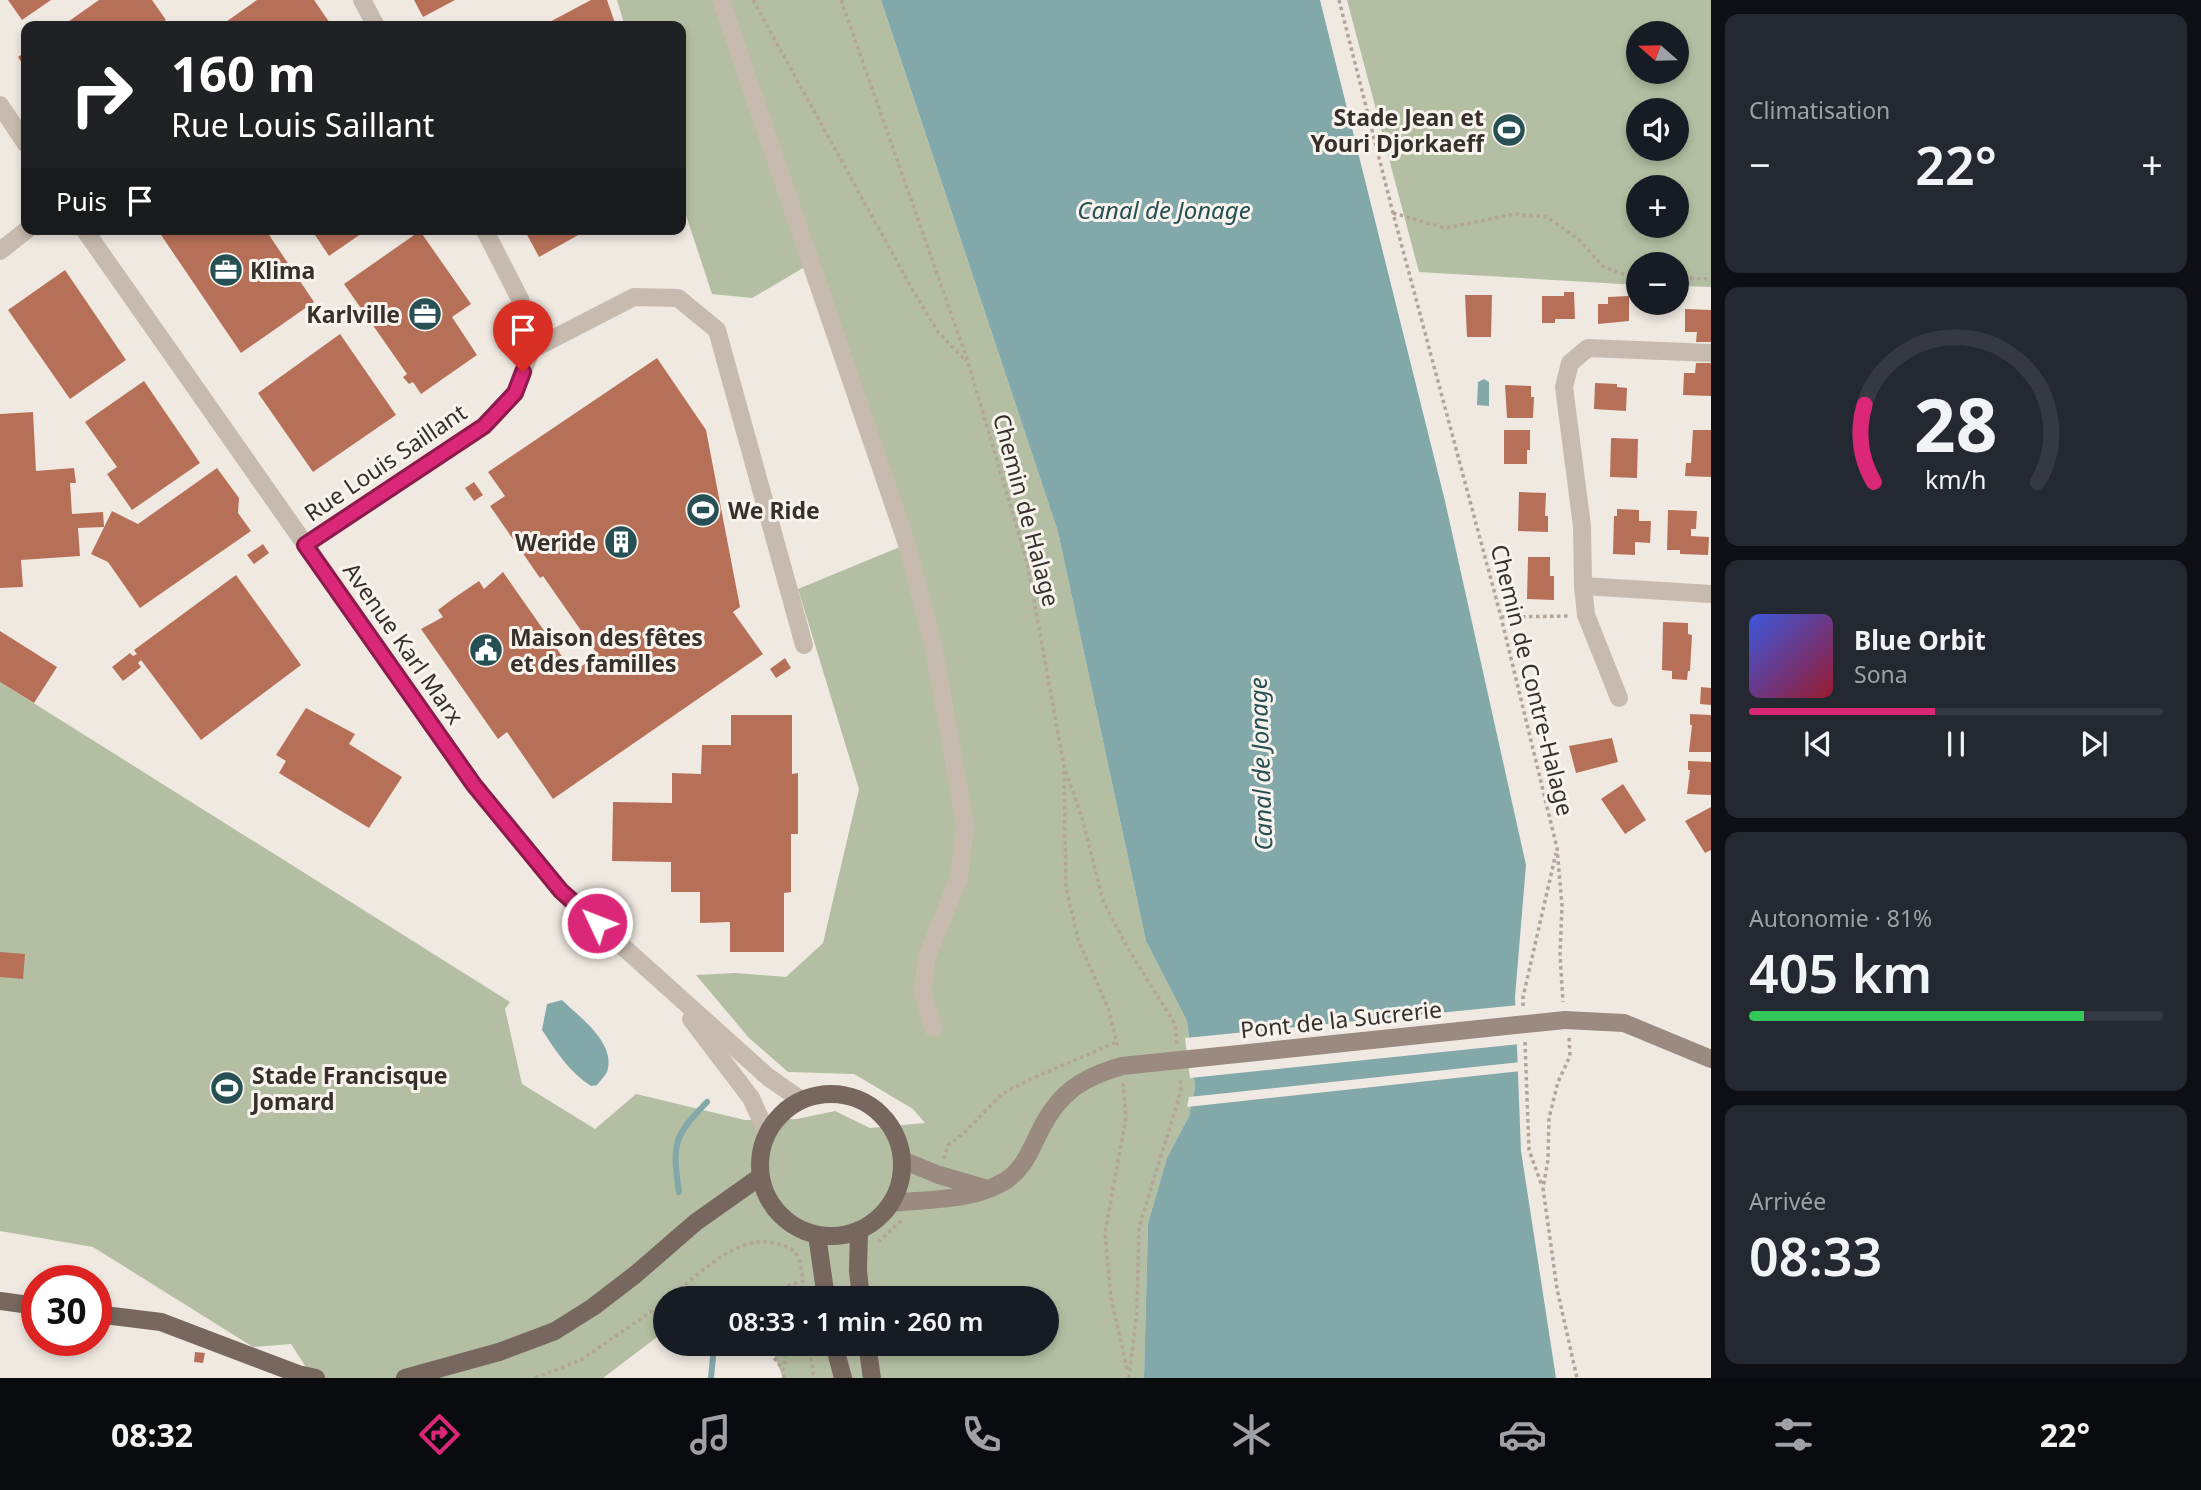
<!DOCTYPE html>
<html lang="fr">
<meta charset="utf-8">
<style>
:root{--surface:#171b24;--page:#242831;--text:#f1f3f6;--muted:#9ea1a6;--line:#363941;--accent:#db2777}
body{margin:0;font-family:"Noto Sans",sans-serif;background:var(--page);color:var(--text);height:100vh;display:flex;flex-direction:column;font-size:26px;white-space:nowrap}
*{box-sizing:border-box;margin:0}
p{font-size:23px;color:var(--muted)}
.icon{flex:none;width:38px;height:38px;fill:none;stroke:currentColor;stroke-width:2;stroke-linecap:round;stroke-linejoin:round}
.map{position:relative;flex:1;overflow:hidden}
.details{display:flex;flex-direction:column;gap:14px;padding:14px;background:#0d0f14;width:490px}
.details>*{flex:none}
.guide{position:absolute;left:21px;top:21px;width:665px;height:214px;border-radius:14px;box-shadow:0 4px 10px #0003;background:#202124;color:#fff;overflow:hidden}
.needle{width:46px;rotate:290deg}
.controls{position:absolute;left:1626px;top:21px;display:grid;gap:14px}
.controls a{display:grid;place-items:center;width:63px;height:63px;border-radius:50%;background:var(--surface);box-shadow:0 4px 10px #0003;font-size:35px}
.speed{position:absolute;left:21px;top:1265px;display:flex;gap:14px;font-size:35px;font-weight:700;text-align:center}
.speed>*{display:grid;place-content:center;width:91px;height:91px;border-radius:50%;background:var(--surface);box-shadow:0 4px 10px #0003;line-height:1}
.speed .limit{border:10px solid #d22;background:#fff;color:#111}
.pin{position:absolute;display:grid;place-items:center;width:60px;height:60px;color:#fff;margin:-72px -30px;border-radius:50% 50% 50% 0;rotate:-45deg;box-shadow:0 0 7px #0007}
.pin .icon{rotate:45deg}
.me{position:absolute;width:77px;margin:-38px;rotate:313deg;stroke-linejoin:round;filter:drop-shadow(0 0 5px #0008)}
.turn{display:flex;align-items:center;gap:24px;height:147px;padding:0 35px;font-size:32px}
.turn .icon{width:91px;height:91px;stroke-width:2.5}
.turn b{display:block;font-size:49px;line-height:60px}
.then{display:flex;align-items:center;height:66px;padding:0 35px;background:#0003;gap:14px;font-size:26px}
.big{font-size:52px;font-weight:600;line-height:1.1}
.details .widget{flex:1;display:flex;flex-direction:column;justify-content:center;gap:10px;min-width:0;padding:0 24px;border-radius:14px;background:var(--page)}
.details .dial{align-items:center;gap:0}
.dial svg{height:182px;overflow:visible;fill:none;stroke:var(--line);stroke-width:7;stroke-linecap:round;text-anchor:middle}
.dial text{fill:var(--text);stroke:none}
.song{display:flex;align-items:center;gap:21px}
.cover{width:84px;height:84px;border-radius:10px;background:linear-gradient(135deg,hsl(230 70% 55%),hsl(350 70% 35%))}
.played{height:7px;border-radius:4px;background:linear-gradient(90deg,var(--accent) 45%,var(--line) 45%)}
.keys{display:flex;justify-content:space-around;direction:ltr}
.heat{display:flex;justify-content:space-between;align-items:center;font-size:38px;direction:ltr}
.charge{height:10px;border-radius:5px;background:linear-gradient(90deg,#34c759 81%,var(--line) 0)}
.trip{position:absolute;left:653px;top:1286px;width:406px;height:70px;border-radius:35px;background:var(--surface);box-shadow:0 4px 10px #0003;font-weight:600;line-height:70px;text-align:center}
.tab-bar{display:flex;height:112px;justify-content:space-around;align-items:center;background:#090b0e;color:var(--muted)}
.tab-bar .icon{width:49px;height:49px}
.tab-bar .selected{color:var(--accent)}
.tab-bar b{font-size:32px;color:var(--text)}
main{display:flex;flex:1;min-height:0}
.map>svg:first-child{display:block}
.green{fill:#b4bea2;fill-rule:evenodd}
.water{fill:#83a8aa}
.pier{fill:#f0e9e1}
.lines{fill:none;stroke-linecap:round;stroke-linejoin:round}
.stream{stroke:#83a8aa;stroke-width:6}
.building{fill:#b77058}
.path{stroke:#b3a498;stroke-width:3.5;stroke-dasharray:3.5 3.5;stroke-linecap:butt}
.street{stroke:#c7baae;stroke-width:18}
.secondary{stroke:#9b8a7f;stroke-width:18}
.primary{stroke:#77675e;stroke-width:18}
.secondary-bridge{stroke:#9b8a7f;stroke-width:18}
.route-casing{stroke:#8e194d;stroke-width:18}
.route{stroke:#db2777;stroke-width:12}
.labels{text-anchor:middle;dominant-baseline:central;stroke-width:6;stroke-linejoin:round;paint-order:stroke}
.poi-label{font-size:23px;font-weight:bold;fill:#372f2b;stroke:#f8f3ed;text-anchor:start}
.street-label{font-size:23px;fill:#372f2b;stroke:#f8f3ed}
.water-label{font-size:24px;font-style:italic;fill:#265054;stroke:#f8f3ed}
</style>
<main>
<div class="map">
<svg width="1711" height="1378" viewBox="0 0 1711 1378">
<rect width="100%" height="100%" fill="#f0e9e1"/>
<path class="green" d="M617 0H881L1058 532 1146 941 1187 1021 1195 1087 1189 1116 1167 1158 1148 1223 1144 1378H783L770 1344H1046V1298H665V1331L603 1378H313L291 1344 253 1347 93 1247 0 1231V682L510 1002 505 1009 522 1084 595 1129 636 1094 745 1120 797 1119 835 1111 870 1128 925 1123 913 1109 854 1074 788 1072 749 1038 696 975 735 973 786 977 823 943 859 789 798 589 907 544 815 261 752 298 712 294 681 200V26H625Z
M1347 0H1711V287L1677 286 1676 264H1638V285L1419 272ZM1676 33V72H1638V33ZM1638 110H1676V149H1638ZM1638 187H1676V226H1638Z"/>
<path class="water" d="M881 0H1320L1445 501 1526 865 1515 997 1521 1151 1556 1378H1144L1148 1223 1167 1158 1189 1116 1195 1087 1187 1021 1146 941 1058 532Z
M1484 379 1489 382V406L1477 405 1478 382Z
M562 1000C579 1017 617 1043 607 1072 605 1076 600 1081 597 1085L591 1086C569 1072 556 1051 542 1030L547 1004Z"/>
<path class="pier" d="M1519 1005 1520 1044 1190 1078 1185 1038Z
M1521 1062V1071L1187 1107 1189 1097Z"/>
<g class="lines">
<path class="stream" d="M679 1192C672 1144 673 1137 707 1102
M711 1378 713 1357"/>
</g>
<path class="building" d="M8 0H51L22 20Z
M99 0H152L166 20 157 26H62Z
M257 0H314L332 26H220Z
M414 0H455L423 17Z
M591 0H607L616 26H542Z
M26 51V69L18 57Z
M157 229H265L314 302 241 353Z
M311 229H368L329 256Z
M524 229H589L539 257Z
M420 231 471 304 452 317 477 355 421 394 413 382 409 384 403 377 407 374 344 284Z
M65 270 126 360 70 399 8 310Z
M1564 292H1574L1575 319H1555V323H1542V296H1564Z
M1465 295H1492L1491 337H1467Z
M1629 296V321L1598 324V304H1608V297Z
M1685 309 1711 310V342H1696L1697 332H1685Z
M340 334 396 415 313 472 258 393Z
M657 358 706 430 740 607 733 612 763 654 553 799 507 732 498 739 421 629 443 617 438 610 454 598 479 581 484 589 503 572 573 672 598 655 543 576 540 578 490 506 505 496 488 472Z
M1696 363H1711V396L1683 395 1684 373H1695Z
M144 381 200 463 132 510 107 474 117 467 85 422Z
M1595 383 1617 384V387L1627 388 1626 411 1594 409Z
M1505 385 1531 386V397H1534L1533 418H1507Z
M33 412 36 471 74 468 76 483H70L72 514 103 512 104 527 78 528 80 556 21 560 23 587 0 588V414Z
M1504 430H1530V450H1527V464H1504Z
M1693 430H1711V477L1685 476 1686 463H1691Z
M1611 438 1638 439 1637 478 1610 477Z
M217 468 239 498 238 513 251 531 140 608 108 562 91 554 112 511 138 524Z
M474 482 483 495 474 501 465 488Z
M1519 492 1546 493 1545 516H1548V532L1518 531Z
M1617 509 1639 510V521H1651L1650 543 1635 542V555L1613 554 1614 516H1617Z
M1668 510 1697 511 1696 529H1691V536L1709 537 1708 555 1680 554V550H1667Z
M263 544 269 553 254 564 247 555Z
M1528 557H1550V576H1554V600L1527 599Z
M236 575 301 665 201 740 141 660 138 663 141 667 123 681 112 667 130 653 133 656 137 654 134 650Z
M1663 622 1688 623V634L1692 635 1690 671H1688L1687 680 1672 679V671L1662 670Z
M0 631 57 667 34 703 0 682Z
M785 658 791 668 776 678 770 669Z
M1701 687 1711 688V705L1700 704Z
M306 708 355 734 349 744 402 777 369 828 279 773 286 761 276 755Z
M1690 714 1711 715V752H1689L1692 725H1690Z
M731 715H792V774L798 773V834H791V892L784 893V952H730V922L700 923V892H671V862L612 861 613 802 672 803V773L701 774 702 745H731Z
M1612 738 1618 762 1576 773 1569 746Z
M1688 761 1711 762V795L1687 794 1690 770H1688Z
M1623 784 1646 820 1625 834 1601 799Z
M1711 807V850L1705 853 1685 821Z
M0 952 25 954 23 979 0 977Z
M195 1352 205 1353 203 1363 194 1362Z"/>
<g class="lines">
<path class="path" d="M753 0 912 289 938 332 966 361
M841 0 968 362 1027 562 1064 766 1082 818 1103 901 1127 947 1175 1024 1177 1044
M1339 0 1393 213 1501 617 1557 848 1562 906 1560 955 1563 1002
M1393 213 1445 228 1515 214 1547 217 1577 238 1604 267 1629 276H1638
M1676 278 1711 279
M1501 617 1569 616
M1064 771 1066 888 1078 939 1109 1011 1118 1048
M1523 1006V997L1556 853
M1569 1038 1570 1056 1558 1082 1549 1118 1548 1160 1543 1188 1557 1289 1577 1378
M1525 1042 1529 1150 1542 1186
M1123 1083 1126 1118 1105 1233 1111 1298 1128 1373
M944 1159 948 1145 964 1133 1002 1094 1035 1077 1115 1043
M878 1242 901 1221
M804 1287 805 1298
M669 1298C697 1276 739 1231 778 1244 785 1246 792 1248 797 1255 801 1261 802 1273 803 1281L784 1287 785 1298
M658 1333 665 1332
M759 1344 769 1351 783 1370
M809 1344 814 1378
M535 1378 581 1360 665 1302
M784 1378 783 1370 789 1344
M1129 1378 1137 1311 1139 1227 1177 1104 1181 1089 1180 1079"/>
<path class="street" d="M362 0 376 26
M721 0 907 544 934 649 965 824 959 878 926 959 923 993 933 1028
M0 105 26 144
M84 229 474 785 561 891 768 1077 801 1100
M0 251 28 229
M531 350 634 297 678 298 717 330 804 645
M305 545 484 426 515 393 531 350 520 299 484 229
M1583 586 1711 594
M1619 698 1586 615 1583 586 1582 526 1564 387 1570 363 1588 348 1711 353
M691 1019 751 1098 767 1133"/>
<path class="secondary" d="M1565 1020 1624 1023 1711 1059
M902 1160 939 1175 988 1189
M891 1203C928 1199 973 1201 1005 1181 1025 1168 1031 1148 1041 1129 1060 1091 1084 1077 1122 1066"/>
<path class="primary" d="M760 1165a71 71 0 1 1 142 0a71 71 0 1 1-142 0Z
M859 1230 858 1271 861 1298
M817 1235 826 1298
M0 1301 37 1306
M96 1314 161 1322 298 1374 316 1378
M834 1344 843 1378
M867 1344 872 1378
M405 1378 499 1352 555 1331 593 1307 636 1274 696 1222 761 1176"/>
<path class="secondary-bridge" d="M1122 1066 1565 1020"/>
</g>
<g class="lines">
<g class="route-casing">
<path id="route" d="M523 372 515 393 484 426 305 545 474 785 561 891 597 923"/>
</g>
<use href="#route" class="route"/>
</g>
<defs>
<g id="stadium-disc" transform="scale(1.75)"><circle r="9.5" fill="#265054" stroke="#f8f3ed"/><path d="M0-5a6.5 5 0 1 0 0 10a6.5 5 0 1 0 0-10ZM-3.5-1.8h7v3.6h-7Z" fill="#fff"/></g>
<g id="office-disc" transform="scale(1.75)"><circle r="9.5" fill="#265054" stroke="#f8f3ed"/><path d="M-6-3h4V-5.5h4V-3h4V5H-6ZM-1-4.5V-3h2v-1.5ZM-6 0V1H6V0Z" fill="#fff"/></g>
<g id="building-disc" transform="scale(1.75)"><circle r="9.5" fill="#265054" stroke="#f8f3ed"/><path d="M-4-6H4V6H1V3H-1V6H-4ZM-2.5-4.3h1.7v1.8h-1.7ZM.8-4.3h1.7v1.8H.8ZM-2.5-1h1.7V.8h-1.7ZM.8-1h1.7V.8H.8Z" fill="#fff"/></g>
<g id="civic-disc" transform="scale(1.75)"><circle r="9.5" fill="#265054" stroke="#f8f3ed"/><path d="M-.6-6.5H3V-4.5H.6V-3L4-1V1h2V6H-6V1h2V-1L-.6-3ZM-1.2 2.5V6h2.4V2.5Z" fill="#fff"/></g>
</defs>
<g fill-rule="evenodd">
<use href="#stadium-disc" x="1509" y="130"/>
<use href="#office-disc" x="226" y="270"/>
<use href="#office-disc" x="425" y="314"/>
<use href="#stadium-disc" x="703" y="510"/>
<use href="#building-disc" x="621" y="542"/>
<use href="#civic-disc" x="486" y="650"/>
<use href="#stadium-disc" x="227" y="1088"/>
</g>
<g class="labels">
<g class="poi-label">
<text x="1484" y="117" text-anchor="end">Stade Jean et<tspan x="1484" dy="26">Youri Djorkaeff</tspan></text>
<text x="250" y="270">Klima</text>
<text x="400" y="314" text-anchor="end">Karlville</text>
<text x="728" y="510">We Ride</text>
<text x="596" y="542" text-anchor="end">Weride</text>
<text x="510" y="637">Maison des fêtes<tspan x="510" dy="26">et des familles</tspan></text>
<text x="252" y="1075">Stade Francisque<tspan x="252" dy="26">Jomard</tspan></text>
</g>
<g class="street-label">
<text transform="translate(385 462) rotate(-34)">Rue Louis Saillant</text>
<text transform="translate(1027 510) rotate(75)">Chemin de Halage</text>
<text transform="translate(404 643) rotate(55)">Avenue Karl Marx</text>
<text transform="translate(1533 680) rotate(76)">Chemin de Contre-Halage</text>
<text transform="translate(1341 1019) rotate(-6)">Pont de la Sucrerie</text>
</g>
<g class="water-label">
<text x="1164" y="209">Canal de Jonage</text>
<text transform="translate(1260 764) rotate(-92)">Canal de Jonage</text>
</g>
</g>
</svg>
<div class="controls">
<a><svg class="needle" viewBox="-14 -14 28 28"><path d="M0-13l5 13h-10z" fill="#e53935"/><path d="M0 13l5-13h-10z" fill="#9ea1a6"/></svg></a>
<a><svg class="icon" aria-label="sound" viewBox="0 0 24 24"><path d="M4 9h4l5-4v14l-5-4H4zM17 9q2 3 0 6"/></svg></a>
<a>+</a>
<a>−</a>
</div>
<div class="speed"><div class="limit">30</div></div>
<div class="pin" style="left:523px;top:372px;background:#d93025"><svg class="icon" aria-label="arrive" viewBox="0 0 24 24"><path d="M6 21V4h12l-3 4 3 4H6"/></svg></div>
<svg class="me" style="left:597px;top:923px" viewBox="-20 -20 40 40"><circle r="17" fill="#db2777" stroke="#fff" stroke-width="3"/><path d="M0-11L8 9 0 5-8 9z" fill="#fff"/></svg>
<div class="trip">08:33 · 1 min · 260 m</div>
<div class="guide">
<div class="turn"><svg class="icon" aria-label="right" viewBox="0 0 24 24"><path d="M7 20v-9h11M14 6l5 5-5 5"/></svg><div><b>160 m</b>Rue Louis Saillant</div></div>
<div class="then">Puis<svg class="icon" aria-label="arrive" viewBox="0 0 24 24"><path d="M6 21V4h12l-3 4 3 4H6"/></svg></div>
</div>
</div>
<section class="details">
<div class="widget"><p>Climatisation</p>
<div class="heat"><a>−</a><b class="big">22°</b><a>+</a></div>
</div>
<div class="widget dial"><svg viewBox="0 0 100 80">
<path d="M14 69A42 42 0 1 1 86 69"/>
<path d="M14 69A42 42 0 0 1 10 35" stroke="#db2777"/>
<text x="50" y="56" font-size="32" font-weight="700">28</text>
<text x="50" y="72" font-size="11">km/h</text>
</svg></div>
<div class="widget">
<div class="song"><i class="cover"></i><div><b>Blue Orbit</b><p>Sona</p></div></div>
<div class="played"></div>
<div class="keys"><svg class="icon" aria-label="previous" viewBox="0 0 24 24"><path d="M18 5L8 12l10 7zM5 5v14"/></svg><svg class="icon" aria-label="pause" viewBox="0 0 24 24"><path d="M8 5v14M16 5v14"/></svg><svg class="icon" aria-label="next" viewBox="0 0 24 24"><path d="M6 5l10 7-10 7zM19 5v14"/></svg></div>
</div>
<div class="widget"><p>Autonomie · 81%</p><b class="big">405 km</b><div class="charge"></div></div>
<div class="widget"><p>Arrivée</p><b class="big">08:33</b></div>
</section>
</main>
<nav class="tab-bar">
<b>08:32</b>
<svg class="icon selected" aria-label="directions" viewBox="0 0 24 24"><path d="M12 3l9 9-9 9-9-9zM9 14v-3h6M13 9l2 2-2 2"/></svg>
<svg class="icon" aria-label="music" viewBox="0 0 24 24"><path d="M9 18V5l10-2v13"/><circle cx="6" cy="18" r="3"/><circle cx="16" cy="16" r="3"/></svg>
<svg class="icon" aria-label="phone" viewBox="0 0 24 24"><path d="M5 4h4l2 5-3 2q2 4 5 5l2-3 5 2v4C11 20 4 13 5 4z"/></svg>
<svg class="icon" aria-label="climate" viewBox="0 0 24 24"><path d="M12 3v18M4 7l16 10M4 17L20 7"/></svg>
<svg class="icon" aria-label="car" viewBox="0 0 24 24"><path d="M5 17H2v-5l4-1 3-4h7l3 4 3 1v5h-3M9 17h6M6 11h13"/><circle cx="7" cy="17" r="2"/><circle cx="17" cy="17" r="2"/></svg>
<svg class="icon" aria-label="filters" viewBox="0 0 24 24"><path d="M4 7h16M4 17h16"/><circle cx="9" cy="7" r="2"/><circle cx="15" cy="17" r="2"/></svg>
<b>22°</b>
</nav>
